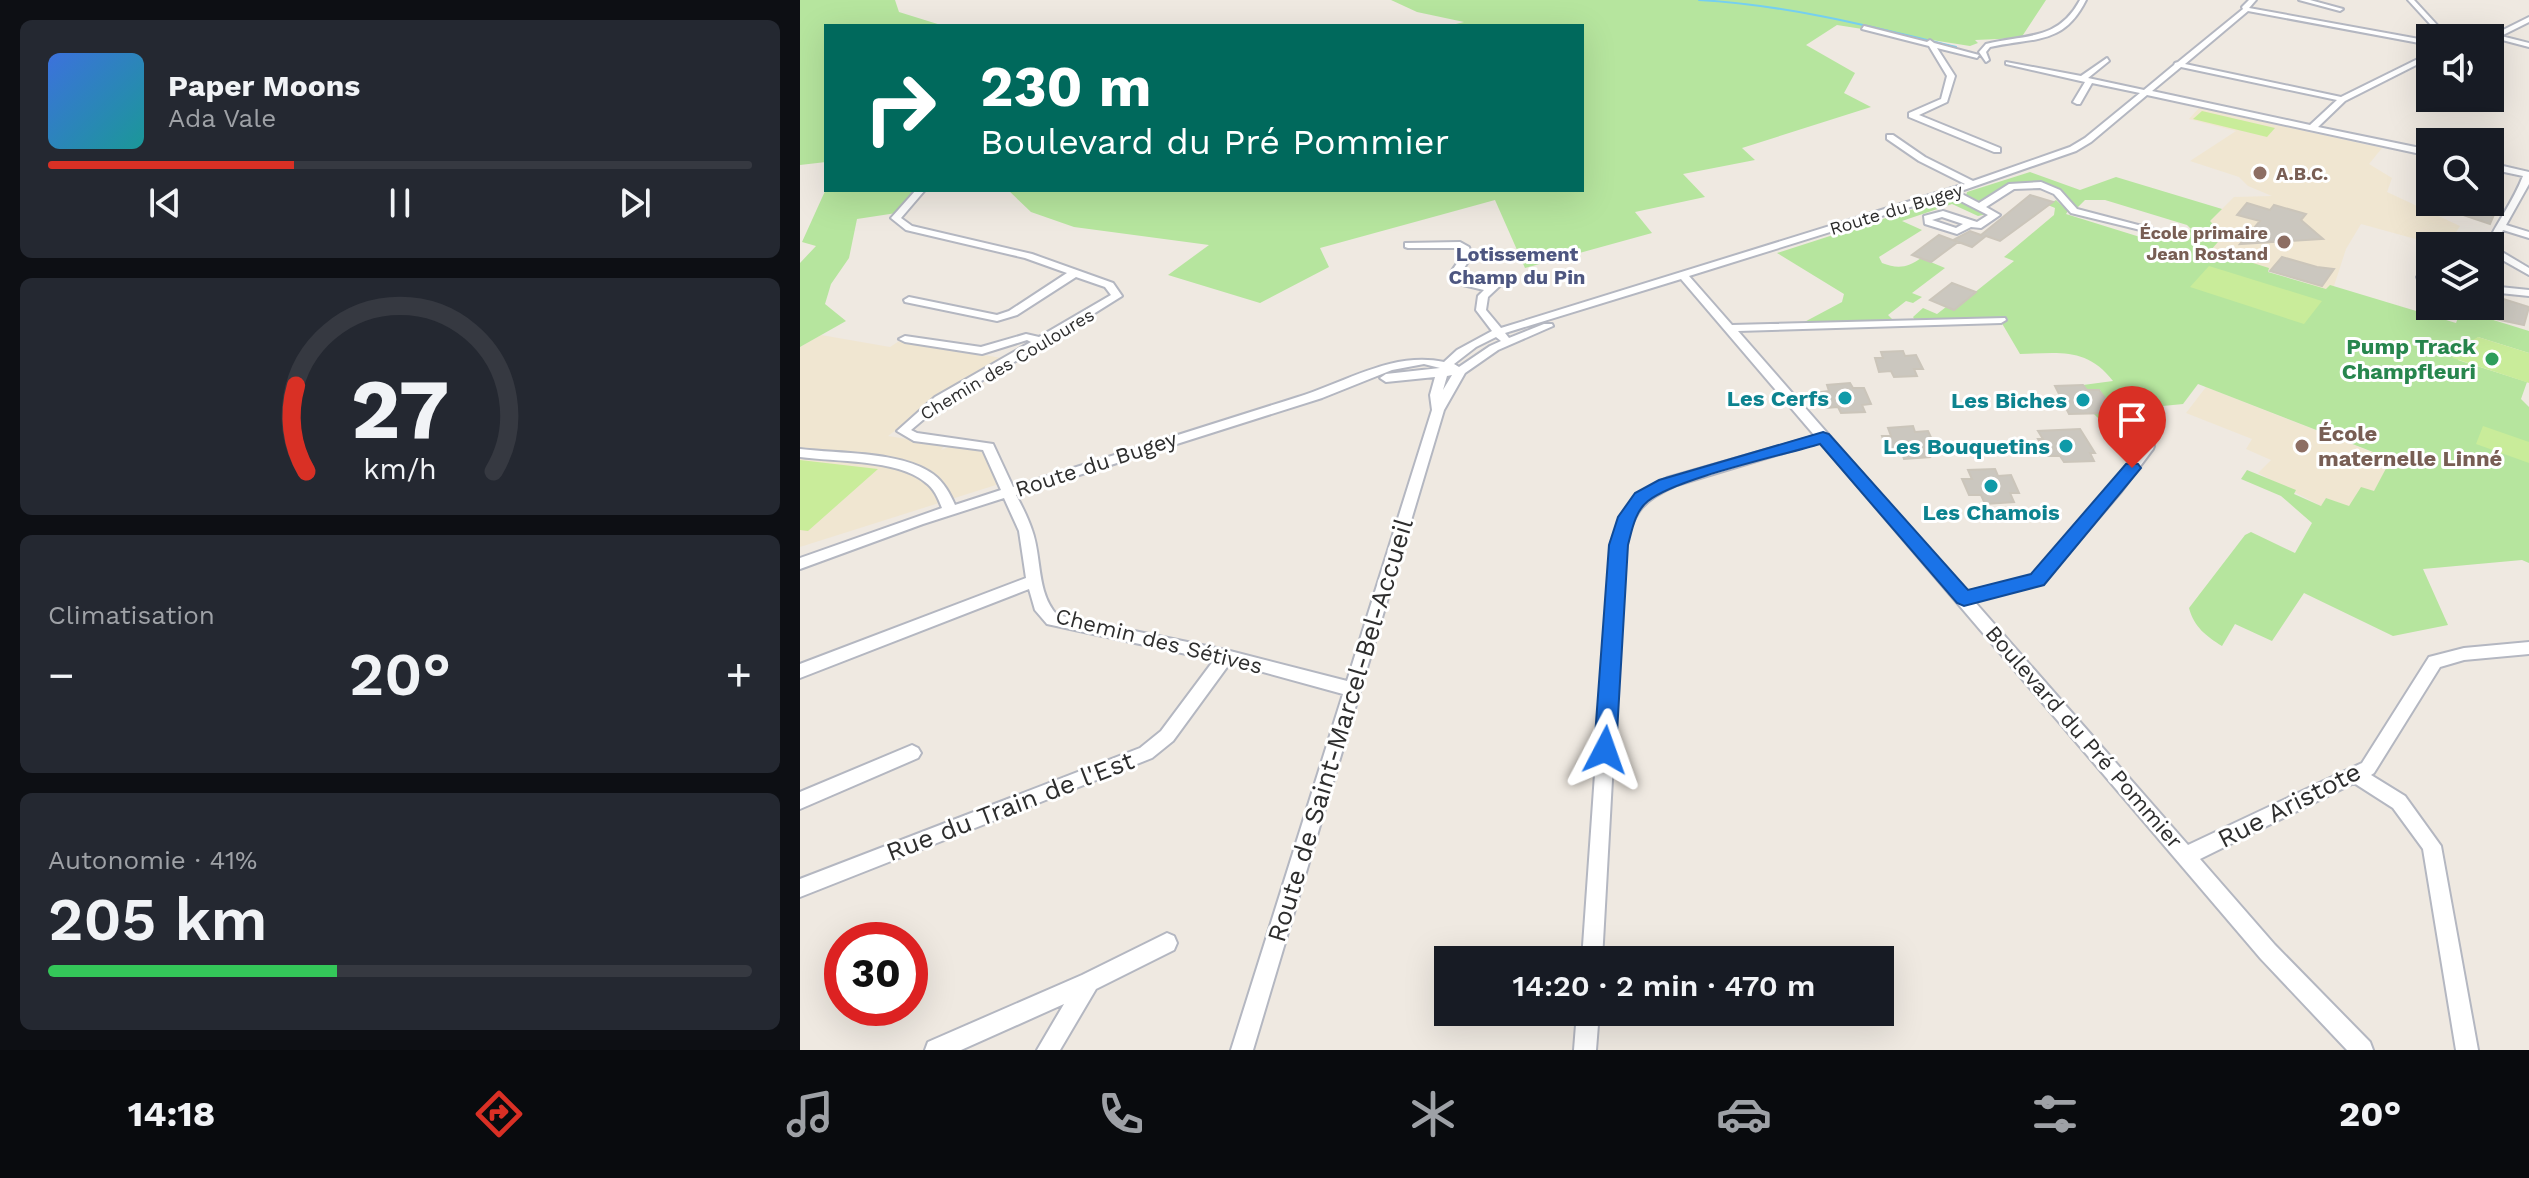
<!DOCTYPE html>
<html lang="fr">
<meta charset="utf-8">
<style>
:root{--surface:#171b24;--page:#242831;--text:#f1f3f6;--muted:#9ea1a6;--line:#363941;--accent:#d93025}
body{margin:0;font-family:"Work Sans",sans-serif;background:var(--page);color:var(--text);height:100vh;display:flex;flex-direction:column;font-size:30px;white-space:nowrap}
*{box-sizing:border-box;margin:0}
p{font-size:26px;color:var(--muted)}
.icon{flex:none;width:44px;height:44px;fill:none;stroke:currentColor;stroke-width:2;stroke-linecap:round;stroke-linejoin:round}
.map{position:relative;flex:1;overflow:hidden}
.sheet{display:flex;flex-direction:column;gap:20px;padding:20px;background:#0d0f14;width:800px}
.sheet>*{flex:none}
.hud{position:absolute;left:24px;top:24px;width:760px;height:168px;border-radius:0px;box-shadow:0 8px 32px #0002;background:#00695c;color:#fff;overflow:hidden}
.controls{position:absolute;left:1616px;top:24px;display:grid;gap:16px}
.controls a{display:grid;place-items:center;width:88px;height:88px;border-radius:0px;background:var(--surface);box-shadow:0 8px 32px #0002;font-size:40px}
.speed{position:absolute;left:24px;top:922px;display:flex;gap:16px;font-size:40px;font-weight:700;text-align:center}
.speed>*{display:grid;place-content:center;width:104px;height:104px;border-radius:50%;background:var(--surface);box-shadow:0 8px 32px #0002;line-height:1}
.speed .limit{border:12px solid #d22;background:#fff;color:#111}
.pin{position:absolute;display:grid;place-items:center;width:68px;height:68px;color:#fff;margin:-82px -34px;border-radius:50% 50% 50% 0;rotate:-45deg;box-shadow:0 0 8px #0007}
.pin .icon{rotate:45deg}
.me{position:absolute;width:88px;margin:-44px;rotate:4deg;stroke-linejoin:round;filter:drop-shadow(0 0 6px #0008)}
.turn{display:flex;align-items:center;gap:28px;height:168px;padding:0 24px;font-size:36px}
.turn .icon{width:104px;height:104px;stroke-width:2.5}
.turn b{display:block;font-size:56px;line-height:68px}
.big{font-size:60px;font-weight:600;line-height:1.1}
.sheet .tile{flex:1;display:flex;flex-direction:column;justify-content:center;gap:12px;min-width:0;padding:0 28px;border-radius:12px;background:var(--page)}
.sheet .dial{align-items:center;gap:0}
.dial svg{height:208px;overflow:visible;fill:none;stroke:var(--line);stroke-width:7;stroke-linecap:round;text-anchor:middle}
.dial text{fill:var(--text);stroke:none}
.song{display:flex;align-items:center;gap:24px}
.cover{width:96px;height:96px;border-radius:12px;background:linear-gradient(135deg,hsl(220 70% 55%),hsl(180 70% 35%))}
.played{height:8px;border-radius:4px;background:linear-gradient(90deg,var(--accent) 35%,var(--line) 35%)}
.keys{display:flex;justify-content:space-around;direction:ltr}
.heat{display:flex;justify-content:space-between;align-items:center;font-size:44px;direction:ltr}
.charge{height:12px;border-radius:6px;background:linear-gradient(90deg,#34c759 41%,var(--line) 0)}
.trip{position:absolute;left:634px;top:946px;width:460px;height:80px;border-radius:0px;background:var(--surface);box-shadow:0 8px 32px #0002;font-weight:600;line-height:80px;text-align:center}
.dock{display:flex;height:128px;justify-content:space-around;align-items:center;background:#090b0e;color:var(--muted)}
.dock .icon{width:56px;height:56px}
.dock .selected{color:var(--accent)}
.dock b{font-size:36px;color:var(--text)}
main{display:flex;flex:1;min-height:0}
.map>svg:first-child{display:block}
.education{fill:#f0e6d1}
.green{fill:#b6e59e}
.pitch{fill:#c9ec9a}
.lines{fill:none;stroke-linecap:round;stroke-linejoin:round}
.stream{stroke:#75cff0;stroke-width:2}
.building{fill:#cbc7bf;stroke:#cbc5ba;stroke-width:2}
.minor-casing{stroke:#b4b7c1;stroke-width:4}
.minor{fill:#fff;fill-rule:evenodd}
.route{fill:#1a73e8;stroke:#114b97;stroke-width:2}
.education-dot{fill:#8d6e63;stroke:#fff;stroke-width:3}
.leisure-dot{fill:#2e9e5b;stroke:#fff;stroke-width:3}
.culture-dot{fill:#0f9aa8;stroke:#fff;stroke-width:3}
.labels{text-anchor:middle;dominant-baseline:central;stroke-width:6;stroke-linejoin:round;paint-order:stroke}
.far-education-label{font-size:18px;font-weight:bold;fill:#785e54;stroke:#fff;text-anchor:start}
.far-street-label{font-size:18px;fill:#2e2e2e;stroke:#fff}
.far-neighbourhood-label{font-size:20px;font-weight:bold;fill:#4d5680;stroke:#fff}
.leisure-label{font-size:22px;font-weight:bold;fill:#27864d;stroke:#fff;text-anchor:end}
.culture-label{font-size:22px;font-weight:bold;fill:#0d838f;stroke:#fff;text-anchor:end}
.education-label{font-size:22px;font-weight:bold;fill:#785e54;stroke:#fff;text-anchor:start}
.street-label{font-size:22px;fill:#2e2e2e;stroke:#fff}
.near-street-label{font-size:26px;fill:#2e2e2e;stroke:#fff}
</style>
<main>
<section class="sheet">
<div class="tile">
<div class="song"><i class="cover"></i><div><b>Paper Moons</b><p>Ada Vale</p></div></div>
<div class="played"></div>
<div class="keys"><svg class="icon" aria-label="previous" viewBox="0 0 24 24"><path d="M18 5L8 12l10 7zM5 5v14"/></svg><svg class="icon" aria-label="pause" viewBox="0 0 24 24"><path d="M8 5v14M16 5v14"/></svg><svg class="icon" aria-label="next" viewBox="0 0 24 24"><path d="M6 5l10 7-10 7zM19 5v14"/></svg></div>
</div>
<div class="tile dial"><svg viewBox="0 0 100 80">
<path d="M14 69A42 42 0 1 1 86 69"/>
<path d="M14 69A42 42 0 0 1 10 36" stroke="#d93025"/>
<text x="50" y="56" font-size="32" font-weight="700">27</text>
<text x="50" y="72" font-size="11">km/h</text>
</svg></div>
<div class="tile"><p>Climatisation</p>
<div class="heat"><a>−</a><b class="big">20°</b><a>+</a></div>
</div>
<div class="tile"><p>Autonomie · 41%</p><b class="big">205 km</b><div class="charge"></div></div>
</section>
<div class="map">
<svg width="1729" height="1050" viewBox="0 0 1729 1050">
<rect width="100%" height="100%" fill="#efe9e1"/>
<path class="education" d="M1399 108 1582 148 1569 164 1592 178 1587 192 1660 226 1647 246H1641L1561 224 1546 249 1534 286 1526 290 1412 249 1423 235 1410 221 1434 197 1472 196 1448 186 1439 177 1390 161 1436 131 1389 119Z
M21 335 90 347 99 341 208 359 136 399 88 436 145 445 141 450 151 446 184 450 199 484 0 547V347Z
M1406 387 1592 460 1574 491 1549 507 1526 498 1521 506 1458 473 1471 460 1446 449 1452 439 1386 413Z"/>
<path class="green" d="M0 0H95L99 12 144 26H26V162L0 165Z
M591 0H1246L1221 38 1175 40 1178 43 1170 46 1037 25 1006 45 1055 73 1044 93 1071 107 942 148 955 160 883 174 905 197 835 212 852 233 725 268 695 200 520 248 529 267 460 303 368 275 409 245 274 227 231 212 208 190H782V26H648L664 22 617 12Z
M1230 172 1280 190 1316 177 1422 209 1410 221 1424 235 1411 250 1469 268 1468 272 1526 289 1530 285 1656 323 1661 310 1729 331V353L1678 337 1658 360 1727 382 1721 399 1729 407V563L1722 560 1623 569 1648 625 1593 636 1504 593 1472 641 1435 624 1422 646C1406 636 1394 627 1389 608L1445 535 1451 532 1495 553 1512 523 1481 496 1441 479 1447 470 1496 490 1494 494 1521 506 1526 498 1549 506 1561 487 1574 491 1591 459 1398 384 1383 404 1363 406 1364 409C1345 433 1316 439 1293 413L1308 412 1305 405H1309L1300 390H1287L1283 385 1313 381C1287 347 1259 353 1220 354L1200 320 1117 323 1113 317 1123 308 1137 314 1146 307 1154 309 1214 261 1204 257 1254 215 1255 208 1248 205 1256 200 1268 211 1266 214 1340 237 1363 234 1381 240 1391 229 1387 225 1305 200H1285L1274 211C1241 174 1223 185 1182 202L1166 196 1167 192Z
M26 189 121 190 103 212 57 219 49 258 31 284 25 304 46 321 0 347V263L16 246 2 242Z
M1148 198 1161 200 1187 214 1178 216 1152 204 1102 221 1122 230 1079 257 1082 263C1097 269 1108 268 1121 258L1145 268 1112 293 1122 297 1113 303 1106 301 1088 315 1096 323 995 327 1042 302 1044 294 977 253Z"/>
<path class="pitch" d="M1402 111 1475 128 1467 137 1393 119Z
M1409 266 1522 301 1504 324 1390 287Z
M1678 337 1729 353V383L1653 358 1651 353Z
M1683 426 1729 442V463L1676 444Z
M0 460 78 469 8 531 0 530Z"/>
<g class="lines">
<path class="stream" d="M899 0C987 5 1070 26 1156 47"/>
</g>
<path class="building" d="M1230 195 1253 202 1200 241 1186 236 1172 247 1153 240 1170 231 1181 235Z
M1669 202H1682L1680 206 1696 210 1690 224 1663 215Z
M1447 203 1470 210 1474 205 1506 214 1501 220 1523 239 1440 244 1460 221 1437 215Z
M1139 235 1158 242 1131 262 1112 255Z
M1482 257 1517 267 1534 269 1522 286 1470 271Z
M1152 283 1176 292 1154 310 1130 300Z
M1700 298 1729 307 1724 325 1691 318Z
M1103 351 1105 356 1116 355 1123 369H1114L1117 376 1094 377 1091 371 1079 372 1075 358H1083L1081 352Z
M1050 383 1053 388H1064L1071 404 1062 405 1065 412 1041 413 1038 407 1026 408 1020 392 1029 391 1027 385Z
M1283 385 1287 390H1299L1310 405 1305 406 1309 413 1269 414 1255 386Z
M1113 426 1115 432 1128 431 1136 448H1126L1130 457 1104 459 1102 453H1088L1082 436H1091L1088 428Z
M1280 429 1295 453H1290L1294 461 1264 462 1260 456H1248L1238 439H1243L1238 431Z
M1195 469 1198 476 1211 475 1219 493H1210L1214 502 1185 504 1181 495H1169L1162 479H1172L1168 470Z"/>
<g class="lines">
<g class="minor-casing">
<path id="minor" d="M1280 0H1286C1263 46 1234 37 1190 47L1186 52 1189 60 1186 62 1179 52 1186 44C1226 34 1258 41 1280 0Z
M1449 0H1456L1449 8 1630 41V45L1448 11 1385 64 1541 97 1630 53V58L1545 101 1518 127 1630 150V156L1347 95 1291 142 1276 151 1158 192 1179 203 1209 184 1241 182 1260 190 1277 209 1361 231V235L1271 213 1254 194 1240 188 1214 189 1186 207 1200 215 1181 228 1171 227 1157 234 1125 224 1124 216 1143 211 1177 222 1188 215 1149 195 889 276 932 325 1205 318 1206 320 1201 323 938 331 1166 592 1232 576 1310 487 1343 443H1353L1354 446 1353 449 1320 493 1242 584 1174 601 1388 845 1562 763 1629 657 1664 648 1729 642V654L1664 660 1640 667 1574 773 1571 775 1605 796 1641 846 1678 1050H1656L1623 849 1593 808 1554 783 1400 859 1475 945 1570 1042 1573 1050H1547L1461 959 1020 442 877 485C843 500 835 510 825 545L802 960H782L811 545C822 508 832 494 867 478L1015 436 881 279 705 333 709 338 744 324H752L753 326 698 350 665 373 644 410 453 1050H431L543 694 430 663 373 741 352 758 0 897V879L340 748 361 731 414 660 247 624 235 610 229 589 0 678V664L226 578 219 531 204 498 123 524 0 569V558L142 508C138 498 134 488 125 482 97 459 35 462 0 457V449C39 454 101 451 133 474 144 482 150 494 155 505L201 490 183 450 114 441 97 431 135 397 231 342 227 340 182 354 105 342 99 339 105 336 181 347 226 334 239 337 311 295 305 287 276 277 217 315 197 321 105 302 104 300 109 297 197 315 209 311 267 273 225 258 106 230 91 218 116 190H125L101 218 112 226 232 254 313 283 322 296 247 343 143 403 111 430 117 433 193 444 213 487C308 457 403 427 498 397 546 382 593 351 644 362L657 350 692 331 676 310 678 296 684 290 663 285 649 275 662 256 661 250 658 248H608L605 247V243L660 242 669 247 672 256 660 274 670 281 690 285 700 278 705 281 688 297 686 310 701 328 1165 184 1119 161 1087 139V135H1093L1125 157 1173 181 1270 147 1285 138 1340 93 1292 83 1280 104H1277L1273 102 1285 82 1206 64V62L1281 76 1307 58 1309 61 1288 78 1344 90 1374 65 1375 63 1378 62 1443 9 1442 7ZM1381 67 1537 100 1510 125 1352 91ZM1142 217 1163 224 1156 228 1132 220ZM696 337 701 341 690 346 659 367 654 364 676 347ZM624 364 640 368 586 374 580 378 586 382 635 377 630 395 632 410 547 681 426 650 257 615C236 592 242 557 232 530 228 518 222 506 216 495L522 398 592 370ZM652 375 643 390 647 376Z
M1499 0H1510L1543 9 1540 11Z
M1608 0H1614L1638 26 1695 34 1729 17V22L1701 36 1729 43V47L1687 36 1642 30 1646 35 1641 36Z
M1064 26 1127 42 1130 40 1134 43 1179 55 1177 58 1137 48 1155 76 1147 102 1119 115 1200 148V152H1194L1109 117V113L1141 99 1147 76 1129 46 1062 29Z
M1690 163 1729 172V184L1706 225 1729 232V238L1703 230 1696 246 1697 249 1729 268V275L1690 253V246H1686C1697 222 1713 202 1723 176L1690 169Z
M1622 274 1630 276V282L1618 279 1617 277Z
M1690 286 1729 290V296L1690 292Z
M112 745 118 748 121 753 118 758 0 809V792Z
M367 933 374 936 377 943 374 950 296 989 260 1050H237L264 1004 161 1050H125L128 1042 282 975Z
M777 1012H799L796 1050H774Z"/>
</g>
<use href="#minor" class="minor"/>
</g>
<path class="route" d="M1023 432 1029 434 1168 590 1231 574 1326 464H1338L1341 468 1244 585 1164 606 1157 603 1020 444C980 456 877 478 848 501 835 511 832 530 828 545L816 750 813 757 805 760 797 757 794 750 809 545 818 517 835 493 859 480Z"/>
<g class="education-dot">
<circle cx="1460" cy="173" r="8"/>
<circle cx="1484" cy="242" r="8"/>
<circle cx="1502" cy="446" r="8"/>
</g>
<circle class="leisure-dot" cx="1692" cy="359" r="8"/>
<g class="culture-dot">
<circle cx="1045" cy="398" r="8"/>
<circle cx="1283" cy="400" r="8"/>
<circle cx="1266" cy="446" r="8"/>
<circle cx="1191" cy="486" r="8"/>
</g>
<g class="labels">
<g class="far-education-label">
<text x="1476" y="173">A.B.C.</text>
<text x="1468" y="232" text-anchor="end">École primaire<tspan x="1468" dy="21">Jean Rostand</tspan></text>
</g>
<g class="far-street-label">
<text transform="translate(1096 209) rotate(-17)">Route du Bugey</text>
<text transform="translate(207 364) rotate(-31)">Chemin des Couloures</text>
</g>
<g class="far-neighbourhood-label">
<text x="717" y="254">Lotissement<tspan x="717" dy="23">Champ du Pin</tspan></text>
</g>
<g class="leisure-label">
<text x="1676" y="346">Pump Track<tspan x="1676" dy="25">Champfleuri</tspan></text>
</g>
<g class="culture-label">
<text x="1029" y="398">Les Cerfs</text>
<text x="1267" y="400">Les Biches</text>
<text x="1250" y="446">Les Bouquetins</text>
<text x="1191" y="512" text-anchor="middle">Les Chamois</text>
</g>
<g class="education-label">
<text x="1518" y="433">École<tspan x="1518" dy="25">maternelle Linné</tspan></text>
</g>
<g class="street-label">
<text transform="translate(296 464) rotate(-18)">Route du Bugey</text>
<text transform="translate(359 641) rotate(14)">Chemin des Sétives</text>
<text transform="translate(1284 737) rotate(49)">Boulevard du Pré Pommier</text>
</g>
<g class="near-street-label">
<text transform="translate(540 730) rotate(-73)">Route de Saint-Marcel-Bel-Accueil</text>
<text transform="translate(1489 805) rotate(-27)">Rue Aristote</text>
<text transform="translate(210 806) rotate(-21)">Rue du Train de l'Est</text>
</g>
</g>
</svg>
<div class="controls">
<a><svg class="icon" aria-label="sound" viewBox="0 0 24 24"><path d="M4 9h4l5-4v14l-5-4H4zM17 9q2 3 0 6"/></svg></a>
<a><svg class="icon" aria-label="search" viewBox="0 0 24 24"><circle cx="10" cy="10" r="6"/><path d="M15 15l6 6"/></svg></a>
<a><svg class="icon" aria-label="layers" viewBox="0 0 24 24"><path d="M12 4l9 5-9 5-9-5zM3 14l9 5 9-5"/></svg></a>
</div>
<div class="speed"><div class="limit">30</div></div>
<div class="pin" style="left:1332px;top:468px;background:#d93025"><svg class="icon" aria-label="arrive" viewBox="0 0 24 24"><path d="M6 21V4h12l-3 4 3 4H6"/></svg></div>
<svg class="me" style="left:805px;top:750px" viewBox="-20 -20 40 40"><path d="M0-17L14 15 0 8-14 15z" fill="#1a73e8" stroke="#fff" stroke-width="4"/></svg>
<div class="trip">14:20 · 2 min · 470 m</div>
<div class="hud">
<div class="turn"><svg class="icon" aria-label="right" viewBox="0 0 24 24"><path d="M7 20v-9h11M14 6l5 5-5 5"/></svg><div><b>230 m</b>Boulevard du Pré Pommier</div></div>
</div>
</div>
</main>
<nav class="dock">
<b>14:18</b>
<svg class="icon selected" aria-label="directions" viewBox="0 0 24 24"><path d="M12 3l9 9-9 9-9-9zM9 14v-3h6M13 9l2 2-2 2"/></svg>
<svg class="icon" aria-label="music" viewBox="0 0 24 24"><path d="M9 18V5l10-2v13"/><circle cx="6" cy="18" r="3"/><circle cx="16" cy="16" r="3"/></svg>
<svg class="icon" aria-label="phone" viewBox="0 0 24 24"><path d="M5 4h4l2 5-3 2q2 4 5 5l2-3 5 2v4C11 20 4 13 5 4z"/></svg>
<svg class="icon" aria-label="climate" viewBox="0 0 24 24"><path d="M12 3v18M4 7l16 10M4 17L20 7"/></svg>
<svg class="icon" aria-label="car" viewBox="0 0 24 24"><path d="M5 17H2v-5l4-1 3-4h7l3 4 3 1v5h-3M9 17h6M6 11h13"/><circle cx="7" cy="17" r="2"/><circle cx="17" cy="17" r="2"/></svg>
<svg class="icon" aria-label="filters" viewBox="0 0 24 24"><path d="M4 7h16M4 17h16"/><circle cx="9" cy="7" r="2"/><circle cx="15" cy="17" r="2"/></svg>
<b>20°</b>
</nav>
